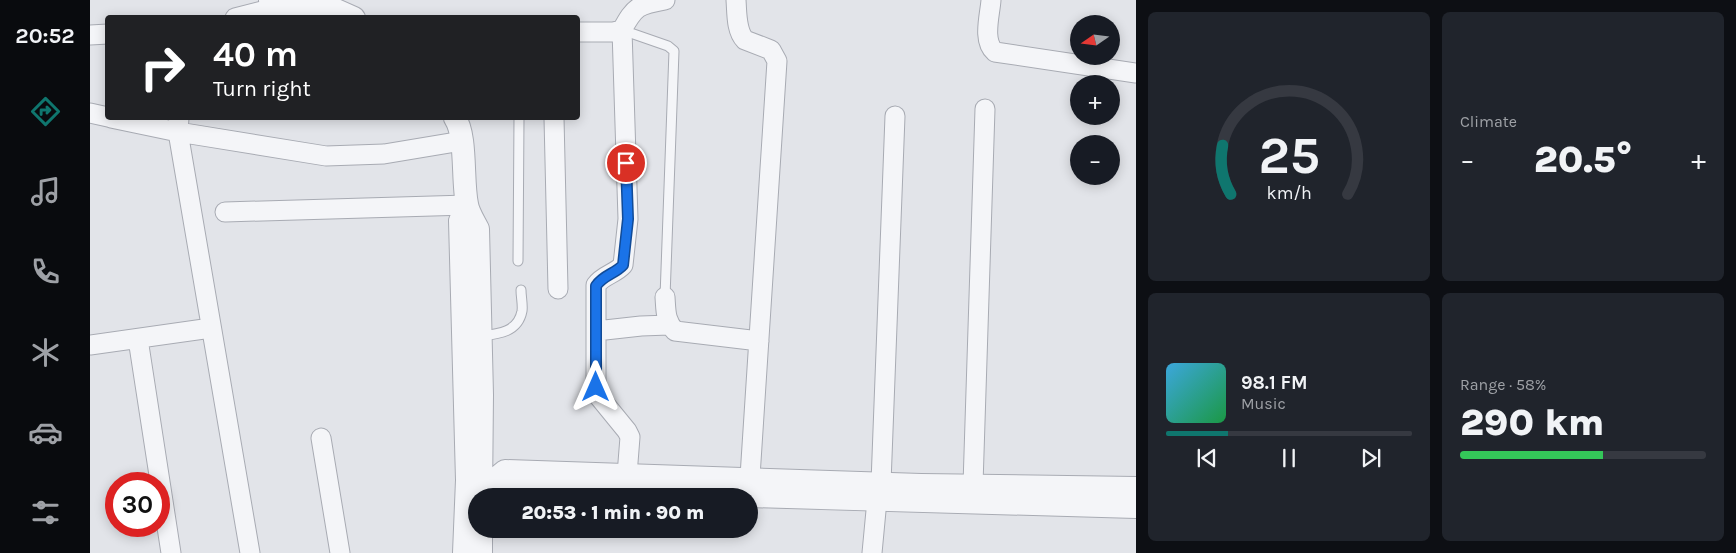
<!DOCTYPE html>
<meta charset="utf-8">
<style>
:root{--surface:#171b24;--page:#20242c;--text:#f1f3f6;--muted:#9ea1a6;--line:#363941;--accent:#0f766e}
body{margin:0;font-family:Karla,sans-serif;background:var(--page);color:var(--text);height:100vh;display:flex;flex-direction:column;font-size:19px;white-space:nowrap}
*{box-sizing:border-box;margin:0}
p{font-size:16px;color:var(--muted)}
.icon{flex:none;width:28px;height:28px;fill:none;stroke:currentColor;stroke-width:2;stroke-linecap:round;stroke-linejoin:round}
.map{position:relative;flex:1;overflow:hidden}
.drawer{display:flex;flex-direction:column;gap:12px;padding:12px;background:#0d0f14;width:600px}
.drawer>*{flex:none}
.banner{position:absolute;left:15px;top:15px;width:475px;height:105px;border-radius:5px;box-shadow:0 2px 12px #0003;background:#202124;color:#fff;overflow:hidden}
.needle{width:32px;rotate:256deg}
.buttons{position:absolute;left:980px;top:15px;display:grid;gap:10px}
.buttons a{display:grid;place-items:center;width:50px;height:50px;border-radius:50%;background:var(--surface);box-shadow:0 2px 12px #0003;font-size:25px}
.speed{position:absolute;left:15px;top:472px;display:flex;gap:10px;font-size:25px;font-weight:700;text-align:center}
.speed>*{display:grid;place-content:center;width:65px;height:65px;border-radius:50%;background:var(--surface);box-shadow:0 2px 12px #0003;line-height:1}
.speed .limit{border:8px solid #d22;background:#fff;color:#111}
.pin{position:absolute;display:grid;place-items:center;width:42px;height:42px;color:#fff;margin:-21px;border:2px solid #fff;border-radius:50%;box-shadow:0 1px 5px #0007}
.me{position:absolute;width:55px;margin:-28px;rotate:0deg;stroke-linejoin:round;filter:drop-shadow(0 0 4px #0008)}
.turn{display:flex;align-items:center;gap:18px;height:105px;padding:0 25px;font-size:22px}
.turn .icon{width:65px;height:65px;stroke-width:2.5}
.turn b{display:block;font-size:35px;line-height:42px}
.big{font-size:38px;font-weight:800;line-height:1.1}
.drawer .card{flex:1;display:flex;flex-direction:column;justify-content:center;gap:8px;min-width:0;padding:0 18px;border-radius:8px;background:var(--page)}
.drawer .dial{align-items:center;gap:0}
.dial svg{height:130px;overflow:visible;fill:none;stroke:var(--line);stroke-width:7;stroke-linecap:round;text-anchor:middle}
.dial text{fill:var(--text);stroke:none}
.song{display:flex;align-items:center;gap:15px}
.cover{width:60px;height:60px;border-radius:8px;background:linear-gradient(135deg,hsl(200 70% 55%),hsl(140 70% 35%))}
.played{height:5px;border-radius:2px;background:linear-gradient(90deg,var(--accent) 25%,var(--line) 25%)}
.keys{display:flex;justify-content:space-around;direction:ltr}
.heat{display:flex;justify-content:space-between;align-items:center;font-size:28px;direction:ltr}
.charge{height:8px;border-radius:4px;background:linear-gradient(90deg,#34c759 58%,var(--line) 0)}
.drawer .tiles{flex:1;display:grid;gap:12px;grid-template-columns:repeat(2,1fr)}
.trip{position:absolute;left:378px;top:488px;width:290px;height:50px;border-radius:25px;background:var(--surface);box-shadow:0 2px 12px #0003;font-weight:800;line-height:50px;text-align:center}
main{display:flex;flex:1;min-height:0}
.menu{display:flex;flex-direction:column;width:90px;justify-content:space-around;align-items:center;background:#090b0e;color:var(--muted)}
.menu .icon{width:35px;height:35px}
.menu .current{color:var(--accent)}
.menu b{font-size:22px;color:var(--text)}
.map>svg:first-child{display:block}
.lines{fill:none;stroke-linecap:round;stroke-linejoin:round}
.service-casing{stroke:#a8abb3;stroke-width:11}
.minor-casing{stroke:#a8abb3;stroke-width:21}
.tertiary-casing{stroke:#a8abb3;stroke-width:24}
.service{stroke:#f4f5f8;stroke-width:9}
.minor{stroke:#f4f5f8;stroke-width:19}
.tertiary{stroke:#f4f5f8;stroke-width:22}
.route-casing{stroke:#114b97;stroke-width:12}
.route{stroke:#1a73e8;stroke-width:9}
</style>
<main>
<nav class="menu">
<b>20:52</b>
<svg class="icon current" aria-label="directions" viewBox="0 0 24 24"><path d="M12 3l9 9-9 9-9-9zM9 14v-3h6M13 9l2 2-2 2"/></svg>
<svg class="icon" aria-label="music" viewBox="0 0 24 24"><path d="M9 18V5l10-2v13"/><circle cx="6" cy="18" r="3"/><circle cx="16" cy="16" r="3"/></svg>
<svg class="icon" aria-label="phone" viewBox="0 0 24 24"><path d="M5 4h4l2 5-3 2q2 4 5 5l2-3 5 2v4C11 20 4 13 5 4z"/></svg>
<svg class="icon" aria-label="climate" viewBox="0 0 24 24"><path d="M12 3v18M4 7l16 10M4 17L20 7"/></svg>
<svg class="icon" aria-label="car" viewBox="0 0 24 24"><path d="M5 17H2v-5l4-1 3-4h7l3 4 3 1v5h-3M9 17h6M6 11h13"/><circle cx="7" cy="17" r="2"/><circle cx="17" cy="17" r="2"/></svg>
<svg class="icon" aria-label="filters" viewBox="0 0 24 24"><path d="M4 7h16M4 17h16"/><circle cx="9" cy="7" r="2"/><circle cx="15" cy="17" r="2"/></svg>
</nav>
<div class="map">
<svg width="1046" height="553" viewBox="0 0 1046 553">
<rect width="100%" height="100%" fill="#e2e4e9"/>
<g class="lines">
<g class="service-casing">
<path id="service" d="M532 30 578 46 584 51 575 297
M428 261 429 118
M391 336C409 334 428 332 432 311 433 305 431 297 431 290"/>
</g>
<g class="minor-casing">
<path id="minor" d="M646 0C647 13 646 31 655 40L681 50 687 61 659 492
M901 0C900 15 892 41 905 52L1046 73
M145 18 192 6
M532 30 538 219 533 265C525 274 513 275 506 285V393L537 431 540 437 537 475
M488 32H523L532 30C545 6 548 5 575 0
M0 35 18 34
M0 113 18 117
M21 118 88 132 236 156 294 154 372 141
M89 118 88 132 160 553
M464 118 468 289
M135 212 377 205
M575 297C576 310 575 321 585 331L669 341
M506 331 551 326 579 325
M48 339 81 553
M0 345 121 328
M231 438 250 553
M791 483 805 116
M883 485 895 109
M782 553 787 500"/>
</g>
<g class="tertiary-casing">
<path id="tertiary" d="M180 0 192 6H204L246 10 264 18
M365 118C377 136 372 181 377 204 378 212 384 221 388 229L392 395 391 495
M377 480 403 481 416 492 659 496 1046 507
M403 481 415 471 831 485 1046 488
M374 553 377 480 370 221 377 205
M391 553V529"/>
</g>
<use href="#service" class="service"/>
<use href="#minor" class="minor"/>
<use href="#tertiary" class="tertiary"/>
</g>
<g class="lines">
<g class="route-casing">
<path id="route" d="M506 387V286C513 275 525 274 533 265L538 219 536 163"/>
</g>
<use href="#route" class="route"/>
</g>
</svg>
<div class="buttons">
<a><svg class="needle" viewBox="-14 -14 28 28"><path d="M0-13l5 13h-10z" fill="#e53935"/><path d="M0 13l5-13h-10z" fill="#9ea1a6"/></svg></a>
<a>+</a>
<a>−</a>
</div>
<div class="speed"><div class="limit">30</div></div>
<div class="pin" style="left:536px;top:163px;background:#d93025"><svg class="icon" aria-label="arrive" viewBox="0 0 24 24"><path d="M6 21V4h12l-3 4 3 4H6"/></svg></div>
<svg class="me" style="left:506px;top:387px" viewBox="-20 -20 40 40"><path d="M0-17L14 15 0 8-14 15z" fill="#1a73e8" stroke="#fff" stroke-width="4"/></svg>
<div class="trip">20:53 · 1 min · 90 m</div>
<div class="banner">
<div class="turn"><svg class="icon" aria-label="right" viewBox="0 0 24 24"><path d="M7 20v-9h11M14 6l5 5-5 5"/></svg><div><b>40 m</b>Turn right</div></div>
</div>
</div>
<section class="drawer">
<div class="tiles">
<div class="card dial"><svg viewBox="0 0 100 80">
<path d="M14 69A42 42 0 1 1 86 69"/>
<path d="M14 69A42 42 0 0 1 9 39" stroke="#0f766e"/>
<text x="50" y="56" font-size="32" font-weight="700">25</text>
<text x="50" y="72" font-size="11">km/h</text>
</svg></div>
<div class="card"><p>Climate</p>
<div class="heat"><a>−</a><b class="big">20.5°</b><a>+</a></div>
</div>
<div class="card">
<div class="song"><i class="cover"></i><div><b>98.1 FM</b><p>Music</p></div></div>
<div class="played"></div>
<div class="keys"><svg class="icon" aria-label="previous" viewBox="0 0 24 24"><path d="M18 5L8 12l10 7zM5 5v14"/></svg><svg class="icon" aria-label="pause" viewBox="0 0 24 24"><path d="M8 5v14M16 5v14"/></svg><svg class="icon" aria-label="next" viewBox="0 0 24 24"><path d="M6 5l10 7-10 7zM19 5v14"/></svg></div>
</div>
<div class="card"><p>Range · 58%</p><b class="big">290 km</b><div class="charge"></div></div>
</div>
</section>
</main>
